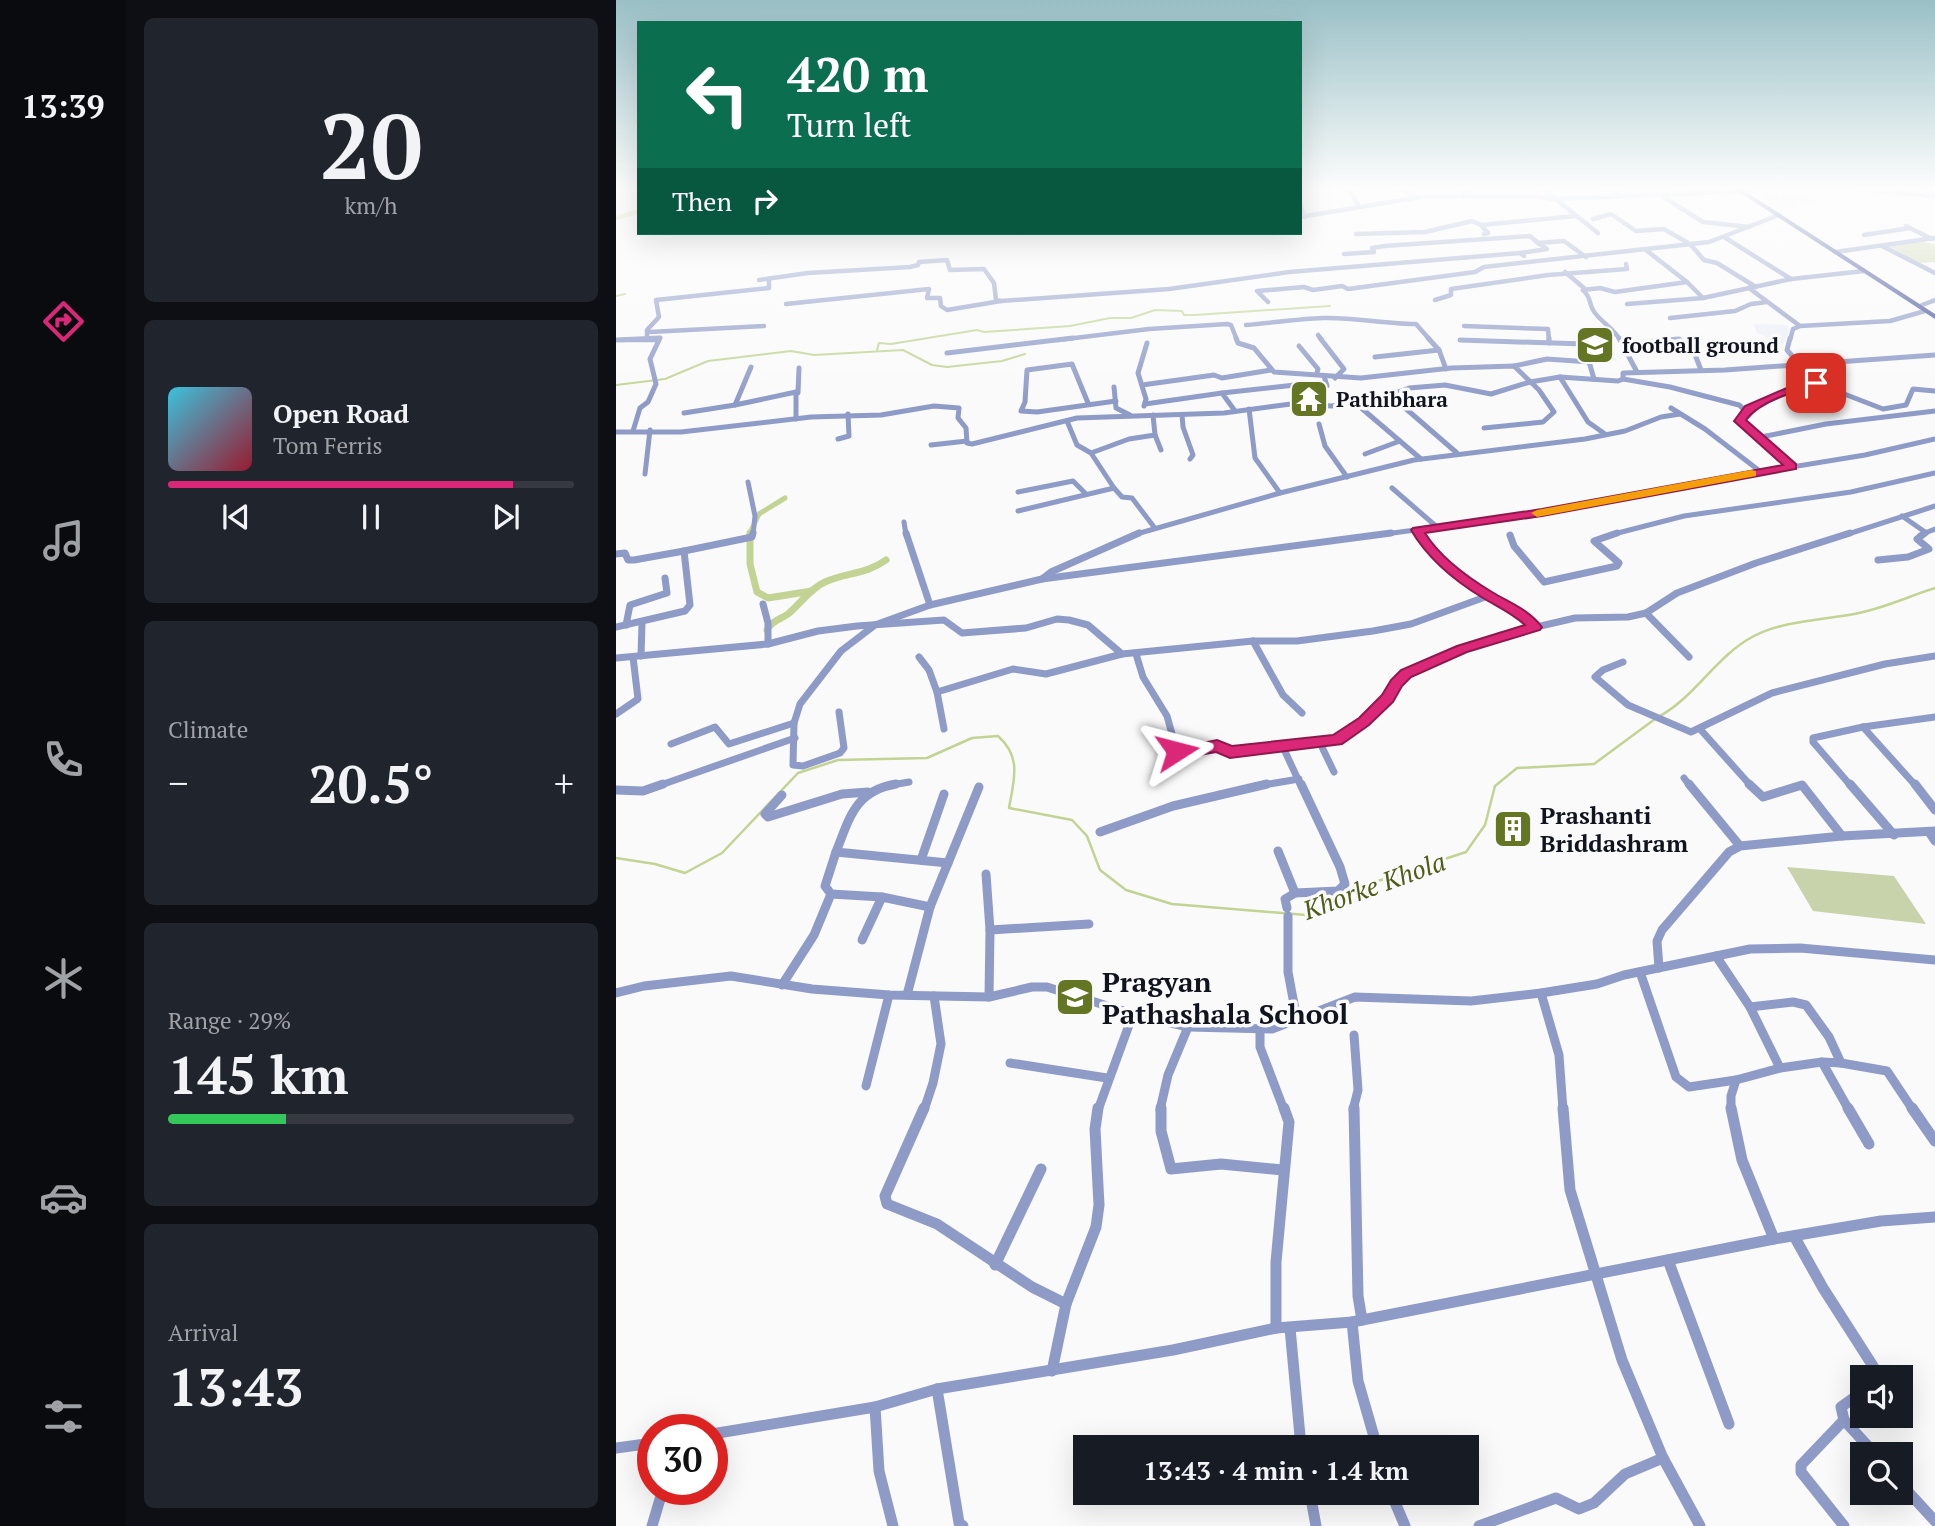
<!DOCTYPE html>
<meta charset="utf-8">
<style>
:root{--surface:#171b24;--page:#20242c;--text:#f1f3f6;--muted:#9ea1a6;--line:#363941;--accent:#db2777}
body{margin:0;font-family:"PT Serif",serif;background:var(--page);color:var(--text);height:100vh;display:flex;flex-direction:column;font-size:26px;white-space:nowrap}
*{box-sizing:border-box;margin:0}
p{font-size:23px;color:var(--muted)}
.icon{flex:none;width:38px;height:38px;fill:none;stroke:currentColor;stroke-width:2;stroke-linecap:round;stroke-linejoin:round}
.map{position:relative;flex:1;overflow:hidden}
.drawer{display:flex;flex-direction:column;gap:18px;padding:18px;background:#0d0f14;width:490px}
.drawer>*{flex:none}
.top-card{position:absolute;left:21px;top:21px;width:665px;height:214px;border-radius:0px;box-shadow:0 7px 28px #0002;background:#0b6e4f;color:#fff;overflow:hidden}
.buttons{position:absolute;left:1234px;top:1365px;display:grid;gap:14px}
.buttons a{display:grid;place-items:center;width:63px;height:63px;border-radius:0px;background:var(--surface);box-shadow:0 7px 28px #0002;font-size:35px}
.speed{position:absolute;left:21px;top:1414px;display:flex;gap:14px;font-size:35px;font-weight:700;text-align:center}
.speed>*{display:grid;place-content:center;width:91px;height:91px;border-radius:50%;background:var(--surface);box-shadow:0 7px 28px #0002;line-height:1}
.speed .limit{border:10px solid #d22;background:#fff;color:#111}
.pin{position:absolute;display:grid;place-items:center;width:60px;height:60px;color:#fff;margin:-30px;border-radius:14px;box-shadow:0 4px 10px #0006}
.me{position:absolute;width:77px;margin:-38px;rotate:81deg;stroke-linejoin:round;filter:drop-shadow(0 0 5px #0008)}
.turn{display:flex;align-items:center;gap:24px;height:147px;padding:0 35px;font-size:32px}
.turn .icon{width:91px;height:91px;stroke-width:2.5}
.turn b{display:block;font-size:49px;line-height:60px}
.then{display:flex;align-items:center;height:66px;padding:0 35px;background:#0003;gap:14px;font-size:26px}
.big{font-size:52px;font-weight:700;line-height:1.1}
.drawer .widget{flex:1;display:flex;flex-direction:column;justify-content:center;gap:10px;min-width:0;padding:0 24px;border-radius:10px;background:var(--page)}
.drawer .dial{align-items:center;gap:0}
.dial b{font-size:91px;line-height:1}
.song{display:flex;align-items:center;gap:21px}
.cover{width:84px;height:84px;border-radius:10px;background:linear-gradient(135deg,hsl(190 70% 55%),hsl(350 70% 35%))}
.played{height:7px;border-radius:4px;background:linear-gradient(90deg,var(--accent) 85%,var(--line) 85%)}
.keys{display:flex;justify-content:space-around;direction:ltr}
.heat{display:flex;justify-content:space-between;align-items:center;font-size:38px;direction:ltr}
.charge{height:10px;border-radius:5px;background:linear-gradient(90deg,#34c759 29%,var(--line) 0)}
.trip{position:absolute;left:457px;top:1435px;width:406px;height:70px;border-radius:0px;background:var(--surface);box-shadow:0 7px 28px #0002;font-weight:700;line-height:70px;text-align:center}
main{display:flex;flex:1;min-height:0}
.dock{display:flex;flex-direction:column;width:126px;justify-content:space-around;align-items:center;background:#090b0e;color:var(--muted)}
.dock .icon{width:49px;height:49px}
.dock .active{color:var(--accent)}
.dock b{font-size:32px;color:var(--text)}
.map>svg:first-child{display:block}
</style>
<main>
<nav class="dock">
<b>13:39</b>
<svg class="icon active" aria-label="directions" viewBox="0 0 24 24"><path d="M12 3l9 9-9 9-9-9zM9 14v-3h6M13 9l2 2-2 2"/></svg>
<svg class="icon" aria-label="music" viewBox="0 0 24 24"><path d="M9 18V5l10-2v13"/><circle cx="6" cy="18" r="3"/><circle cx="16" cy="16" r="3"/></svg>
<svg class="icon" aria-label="phone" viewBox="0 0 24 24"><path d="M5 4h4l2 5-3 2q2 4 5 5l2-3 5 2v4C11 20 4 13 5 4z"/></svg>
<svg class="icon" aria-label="climate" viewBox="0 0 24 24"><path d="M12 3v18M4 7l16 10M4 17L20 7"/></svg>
<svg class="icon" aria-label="car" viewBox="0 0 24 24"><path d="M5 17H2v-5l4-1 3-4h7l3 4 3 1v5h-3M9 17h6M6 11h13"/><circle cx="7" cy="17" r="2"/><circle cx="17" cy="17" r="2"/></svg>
<svg class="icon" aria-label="filters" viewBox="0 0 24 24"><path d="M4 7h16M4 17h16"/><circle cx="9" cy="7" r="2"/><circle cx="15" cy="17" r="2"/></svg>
</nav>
<section class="drawer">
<div class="widget dial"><b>20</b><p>km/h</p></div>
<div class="widget">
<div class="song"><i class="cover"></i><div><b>Open Road</b><p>Tom Ferris</p></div></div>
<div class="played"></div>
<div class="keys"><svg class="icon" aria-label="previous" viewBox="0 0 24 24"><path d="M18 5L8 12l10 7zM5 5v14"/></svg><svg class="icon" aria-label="pause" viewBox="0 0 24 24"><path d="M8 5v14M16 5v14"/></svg><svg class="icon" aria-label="next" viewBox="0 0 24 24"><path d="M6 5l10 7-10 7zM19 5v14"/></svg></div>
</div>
<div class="widget"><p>Climate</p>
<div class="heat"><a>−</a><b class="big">20.5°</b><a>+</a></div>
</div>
<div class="widget"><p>Range · 29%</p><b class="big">145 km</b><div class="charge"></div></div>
<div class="widget"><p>Arrival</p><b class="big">13:43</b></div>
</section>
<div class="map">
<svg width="1319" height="1526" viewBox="0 0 1319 1526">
<rect width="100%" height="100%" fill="#fafafa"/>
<g fill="#eceff7">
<path d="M1151,193H1171L1189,198L1201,205L1177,204L1180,207L1166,210L1142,195Z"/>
<path d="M1137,324L1172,325L1173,332L1167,345L1141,333Z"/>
<path d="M975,329L1001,361L978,359L961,330Z"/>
</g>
<g fill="#c8d3ac">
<path d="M1308,242L1319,244V262L1303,263L1272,246Z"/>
<path d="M1171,867L1278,876L1310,924L1197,911Z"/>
</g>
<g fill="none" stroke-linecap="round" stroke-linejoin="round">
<g stroke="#c2d393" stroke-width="2">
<path d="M0,296L9,294"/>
<path d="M261,350L263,343L275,344L361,330L368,332L454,326L494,318H515L539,310L566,311L568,315H579L714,306"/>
<path d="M0,385L49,379L92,361L175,351L198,355L287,350L316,365L331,367L386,361L409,354"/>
</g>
<g stroke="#c2d393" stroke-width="2.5">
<path d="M1044,716C1080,696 1101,655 1138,636C1169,620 1209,620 1243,613C1268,608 1294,596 1319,588"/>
<path d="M0,858L39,864L69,873L106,853L182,773L222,760L311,758L356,738L382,736C406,757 398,780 393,808L456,820L471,836L484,870L510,890L556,904L690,915L756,883L850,852L869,825L879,786L901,768L978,764L1039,719"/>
</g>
<path stroke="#c2d393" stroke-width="4.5" d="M0,218L23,211"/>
<path stroke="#c2d393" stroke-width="5" d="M133,535L143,514L169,498"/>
<g stroke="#c2d393" stroke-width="7">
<path d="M134,533V564L141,592L152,598L196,591"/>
<path d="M151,630C155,621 165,619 172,614C184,604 195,588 209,582C231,572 249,575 270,560"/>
</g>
<g stroke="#8e9bc7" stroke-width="4.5">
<path d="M733,188L743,207"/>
<path d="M784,188L801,197"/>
<path d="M926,188L982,233"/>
<path d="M989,188L1005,195"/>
<path d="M1235,188L1319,196"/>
<path d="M1046,196L1087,222L1133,227"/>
<path d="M847,197L850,188"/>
<path d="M684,202L688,217"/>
<path d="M684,217L810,196H918L938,199L1132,191"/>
<path d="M977,219L995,214L1020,231L1048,229L1074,244L1088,260L1101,263L1140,287"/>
<path d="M1290,226L1316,239"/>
<path d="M740,234L809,232L856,221L865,225"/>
<path d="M868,234L872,233L865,225L960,216"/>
<path d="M1248,235L1294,228"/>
<path d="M1108,237L1175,279"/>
<path d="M1266,246L1319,273"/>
<path d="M1030,250L1071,282"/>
<path d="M1219,252L1319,238"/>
<path d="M728,254L758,252L756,248L768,246L914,236L922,243"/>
<path d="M908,256L904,253L931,249L922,243L948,241L970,257"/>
<path d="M949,272L968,288L967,290"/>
<path d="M143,280L192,273L294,267L302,265L303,262L331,260L334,270L368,269L378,283L380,300L385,301"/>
<path d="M1133,288L1184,326L1177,329L1174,340"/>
<path d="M819,300L835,295V289L932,275L1011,269L1010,264"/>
<path d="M652,302L641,291L688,287L697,290L726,286L732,289L859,272L868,267L1093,242L1163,215"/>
<path d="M170,304L313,289L311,298H324L325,306L331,310L385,301L553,289L673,272L904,253"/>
<path d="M1011,304L1087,298"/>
<path d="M1306,305L1319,300"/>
<path d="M1054,318L1119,311L1135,304L1151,302"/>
<path d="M630,325C655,323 681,319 707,318C738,317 769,324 800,324L814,340"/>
<path d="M848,326L932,329L933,340"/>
<path d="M1184,326L1274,321L1309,311"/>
<path d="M34,332L148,326"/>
<path d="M702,335L706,340"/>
<path d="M31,337V330L43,317L40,300L153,288V279"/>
<path d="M5,340H43"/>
<path d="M442,340L533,329L611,324L615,325L621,340"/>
<path d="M1004,340C998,328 983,321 977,310C972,301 976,299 967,290L984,288L999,292L1071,282L1087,298L1175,279L1248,271"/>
<path d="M1054,340H1064"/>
</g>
<g stroke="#8e9bc7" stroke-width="5">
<path d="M620,338L622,343L638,348L658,372L745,378L835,368L898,366L923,390L938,412L927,422L868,428"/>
<path d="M704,338L728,369L719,378"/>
<path d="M812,338L823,350L830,369"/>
<path d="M933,338V343"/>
<path d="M1003,338L1021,372"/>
<path d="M0,340L43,338"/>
<path d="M844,340L968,344L978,379"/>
<path d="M1028,342L1063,339L1078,352L1085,370"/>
<path d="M683,346L702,369L701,373"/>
<path d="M331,353L457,338"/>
<path d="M759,357L823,350"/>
<path d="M898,366L931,359L974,362"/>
<path d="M135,367L119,405L180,392V419"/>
<path d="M944,377L972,422L989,434"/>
<path d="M1007,379L1054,387L1123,405L1130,411L1124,421L1176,466"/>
<path d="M1200,383L1267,409L1290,405L1297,389L1319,391"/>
<path d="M526,385L598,375L606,378L655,370"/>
<path d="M498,387L500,408L514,415"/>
<path d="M182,393L183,368"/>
<path d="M774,395L841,453"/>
<path d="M737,401L805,459"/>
<path d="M472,403L456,364L411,370L409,402L405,411L421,412L500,401"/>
<path d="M529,404L606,393"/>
<path d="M528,406L530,399L522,373L531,343"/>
<path d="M1055,408L1089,429L1145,472"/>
<path d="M633,409L639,458L664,493"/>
<path d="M619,411L606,393L679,385L705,388L711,386L708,376"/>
<path d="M1130,411L1184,386L1200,383L1171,350L1174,338"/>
<path d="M68,413L119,405"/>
<path d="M566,415L567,427L577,455L574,459"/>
<path d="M451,421L461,445L475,453"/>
<path d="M703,424L709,446L731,477"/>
<path d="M17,431L24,408L32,402L40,384L34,359L44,338"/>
<path d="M0,432H65L195,417L265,415L318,406L343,408L342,418L350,428L351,443L356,444L461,418L608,413L675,404L716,406L774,395L793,388L829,385L875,394L914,382L944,377L1002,381L1007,379V373L1109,370L1319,355"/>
<path d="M539,435L545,450"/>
<path d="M1145,437L1210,424L1319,411"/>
<path d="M222,439L233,436L232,414"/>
<path d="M315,445L351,441"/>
<path d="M749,454L784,441"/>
<path d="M29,474L34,430"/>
<path d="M132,482L139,516L137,535"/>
<path d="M498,488L506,497L516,498L538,527"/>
<path d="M776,488L821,527"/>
<path d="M402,492L457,481L470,494"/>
<path d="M402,511L498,488L475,453L513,439L539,435L537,415"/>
<path d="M1286,516L1309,532"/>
<path d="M288,522L290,535"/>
<path d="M801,530L804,535"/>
<path d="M517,535L664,493L798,460L969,439L1009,431L1045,417L1064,414"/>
<path d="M762,535L926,513L1102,479L1249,455L1319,439"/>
<path d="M994,535L1068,516L1235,492L1319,473"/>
<path d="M1229,535L1319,506"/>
<path d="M1304,535L1319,529"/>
</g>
<g stroke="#8e9bc7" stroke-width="7">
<path d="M290,533L314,605"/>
<path d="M803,533C833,575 880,595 919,627"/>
<path d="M894,535L898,546L928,582L1001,566L1003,563L978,541L1001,533"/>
<path d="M68,551L136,537L137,533"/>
<path d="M0,554L9,553L12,560H18L68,551L74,605L69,611L0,627"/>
<path d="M1262,560L1292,557L1313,549L1301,539L1309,533"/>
<path d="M426,579L435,572L523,533"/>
<path d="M147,604L152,623V644"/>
<path d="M1030,613L1073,657"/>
<path d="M10,625L14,605L51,593L49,578"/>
<path d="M637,641L667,695L686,713"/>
<path d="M520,654L527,677L551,716L561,752L597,746L614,752L666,745"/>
<path d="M25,656L26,623"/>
<path d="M303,657L313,670L321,692L397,669L430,674L506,654L637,641H681L757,631L795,624L872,596"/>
<path d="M0,658L152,644L202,631L241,626L328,620L346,633L410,628L441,619L453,620L472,625L506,654"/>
<path d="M1007,662L987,670L979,677L1012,705L1075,732L1156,693L1269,664L1319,656"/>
<path d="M321,692L328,729"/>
<path d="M223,712L228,748L224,753L187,766L177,765L178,723L184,704L225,651L259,625L314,605L426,579L775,533"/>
<path d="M0,714L22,699L17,657"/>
<path d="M1247,727L1300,786"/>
<path d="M1084,729L1135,786"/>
<path d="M704,743L718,772"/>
<path d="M55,744L99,727L113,744L178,723"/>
<path d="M1068,778L1074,786"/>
<path d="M42,786L179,738"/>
<path d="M270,786L293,782"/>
<path d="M641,786L683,779"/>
<path d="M685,786L666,745L721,740L748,721L790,674L846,649L882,636L959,618L1012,617L1030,613L1061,593L1140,563L1234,533"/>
<path d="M1183,786H1187"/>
<path d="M1235,786L1197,742V738L1247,727L1319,717"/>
</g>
<g stroke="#8e9bc7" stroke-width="9">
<path d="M280,784C239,791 234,817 220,852L332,863"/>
<path d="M1073,784L1124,846"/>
<path d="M1133,784L1147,797L1186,785L1226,836"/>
<path d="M1234,784L1278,835"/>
<path d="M1299,784L1319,810"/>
<path d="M0,790L27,791L47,784"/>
<path d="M166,795L149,814L152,817L226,794L252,792"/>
<path d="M484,832L557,806L651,784"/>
<path d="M1313,832L1319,841"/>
<path d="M662,851L679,893"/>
<path d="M305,860L328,794"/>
<path d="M370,874L374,930L373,997"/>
<path d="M215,894L209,886L220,852"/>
<path d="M671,908L669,899L679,893L722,891L729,884L724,867L685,784"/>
<path d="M672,916V972L681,1020"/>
<path d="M374,930L473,924"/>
<path d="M246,940L266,897"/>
<path d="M1100,956L1134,1007L1164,1068L1120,1080L1115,1096V1110"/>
<path d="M1043,968L1041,941L1046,930L1113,852L1124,846L1226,836L1319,831"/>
<path d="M1024,972L1060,1077L1073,1087L1120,1080"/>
<path d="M166,985L198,935L215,894L266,897L314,907"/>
<path d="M0,993L28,986L115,976L196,989L273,995L373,997L416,987H431L517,1014L572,1027L656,1029L739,997L855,1001L925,993L981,984L1008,975L1134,949L1184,948L1319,960"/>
<path d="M925,993L943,1055L947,1110"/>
<path d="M291,995L314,907L363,787"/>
<path d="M1134,1007L1177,1002L1190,1005L1213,1037L1225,1063L1271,1071L1297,1110"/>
<path d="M644,1028V1047L668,1110"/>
<path d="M1206,1062L1233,1110"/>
<path d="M394,1063L491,1078"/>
<path d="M1164,1068L1206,1062L1225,1063"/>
<path d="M250,1086L273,995"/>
<path d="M308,1110L317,1083L325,1044L318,996"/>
<path d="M482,1110L517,1014"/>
<path d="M544,1110L552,1075L572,1027"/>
<path d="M737,1110L742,1090L738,1035"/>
</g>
<g stroke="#8e9bc7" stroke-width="11">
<path d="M308,1108L269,1196L271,1204L321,1224L416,1287L450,1304"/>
<path d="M545,1108V1131L555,1169L605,1164L667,1170"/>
<path d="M738,1108L742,1296L746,1320"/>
<path d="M947,1108L954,1190L1006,1360L1047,1458L1084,1526"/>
<path d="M1115,1108L1126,1160L1158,1239"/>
<path d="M1232,1108L1253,1144"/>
<path d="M1296,1108L1319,1141"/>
<path d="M1178,1236L1207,1288L1264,1377"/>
<path d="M1052,1260L1113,1424"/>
<path d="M379,1265L425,1169"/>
<path d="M736,1322L742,1381L761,1447"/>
<path d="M660,1328V1262L673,1122L668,1108"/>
<path d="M674,1328L685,1447"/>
<path d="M436,1371L450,1304L480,1227L483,1205L479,1129L482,1108"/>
<path d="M321,1389L343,1523L347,1526"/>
<path d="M1246,1392L1225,1407L1228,1420L1259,1454"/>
<path d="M259,1407L263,1471L277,1526"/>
<path d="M1228,1420L1185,1465V1472L1228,1526"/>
<path d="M96,1434L259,1407L321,1389L557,1350L660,1328L736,1322L1158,1239L1265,1221L1319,1217"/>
<path d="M0,1448L37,1443"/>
<path d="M1284,1483L1319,1521"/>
<path d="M694,1493L700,1526"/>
<path d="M775,1493L789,1526"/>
<path d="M36,1526L47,1489"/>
<path d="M863,1526L940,1498L963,1509L978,1503L1009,1474L1047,1458"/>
</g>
<path fill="#3a4a95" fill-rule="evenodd" d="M1117,188H1124L1319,314V319Z"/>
</g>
<linearGradient id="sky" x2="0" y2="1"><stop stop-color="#99c0c6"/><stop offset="0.47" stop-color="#fdfdfd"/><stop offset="1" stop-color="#fdfdfd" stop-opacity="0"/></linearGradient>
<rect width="1319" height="401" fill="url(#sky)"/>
<path fill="#db2777" stroke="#8e194d" stroke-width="2" d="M1200,380L1206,383L1204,385C1180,391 1145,400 1130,420L1180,464V469L926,516L809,533C824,557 851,577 876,592C894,603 912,609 926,627L924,630L851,652L795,677L786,686L777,702L753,725L726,744L614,758L600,752L567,758L556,755L554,751L561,746L567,747L601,740L616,746L717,735L743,718L766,695L775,680L785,670L841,646L909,625C896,613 882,607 867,598C839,581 812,559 795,530L797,528L926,509L1167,465L1118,421L1129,406L1180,384Z"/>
<path fill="#f59e0b" d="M1135,470L1140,471V476L921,517L915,513L921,510Z"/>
<defs>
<g id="school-square" transform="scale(2.0125)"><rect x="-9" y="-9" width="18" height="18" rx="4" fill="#647524" stroke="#fafafa"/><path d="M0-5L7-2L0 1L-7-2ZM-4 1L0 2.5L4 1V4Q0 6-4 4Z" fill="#fff"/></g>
<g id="temple-square" transform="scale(2.0125)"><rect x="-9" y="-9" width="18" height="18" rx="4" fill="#647524" stroke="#fafafa"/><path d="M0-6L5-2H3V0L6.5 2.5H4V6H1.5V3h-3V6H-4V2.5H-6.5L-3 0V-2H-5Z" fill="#fff"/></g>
<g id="building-square" transform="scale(2.0125)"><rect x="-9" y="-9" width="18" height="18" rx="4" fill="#647524" stroke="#fafafa"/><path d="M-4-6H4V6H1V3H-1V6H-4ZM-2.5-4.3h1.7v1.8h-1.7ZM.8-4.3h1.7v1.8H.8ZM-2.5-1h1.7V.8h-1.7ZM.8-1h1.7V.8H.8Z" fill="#fff"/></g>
</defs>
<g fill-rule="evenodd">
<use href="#school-square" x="979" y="345"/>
<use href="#temple-square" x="693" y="399"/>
<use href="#building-square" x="897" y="829"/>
<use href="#school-square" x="459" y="997"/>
</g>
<g text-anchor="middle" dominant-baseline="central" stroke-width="7" stroke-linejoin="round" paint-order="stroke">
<g font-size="21" font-weight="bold" fill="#10141f" stroke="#fafafa" text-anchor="start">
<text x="1006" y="345">football ground</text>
<text x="720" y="399">Pathibhara</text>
</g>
<g font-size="24" font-weight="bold" fill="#10141f" stroke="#fafafa" text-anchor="start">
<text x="924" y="815">Prashanti<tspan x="924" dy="28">Briddashram</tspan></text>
</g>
<g font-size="26" font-style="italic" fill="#4f5d19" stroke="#fafafa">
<text transform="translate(758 885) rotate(-20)">Khorke Khola</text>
</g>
<g font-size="28" font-weight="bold" fill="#10141f" stroke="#fafafa" text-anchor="start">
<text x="486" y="981">Pragyan<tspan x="486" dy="32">Pathashala School</tspan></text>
</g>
</g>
</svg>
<div class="buttons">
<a><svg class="icon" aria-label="sound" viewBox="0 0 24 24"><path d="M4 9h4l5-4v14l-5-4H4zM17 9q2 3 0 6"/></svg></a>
<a><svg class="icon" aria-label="search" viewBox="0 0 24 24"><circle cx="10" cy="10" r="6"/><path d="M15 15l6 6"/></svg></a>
</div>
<div class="speed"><div class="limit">30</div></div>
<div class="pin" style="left:1200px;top:383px;background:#d93025"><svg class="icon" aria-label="arrive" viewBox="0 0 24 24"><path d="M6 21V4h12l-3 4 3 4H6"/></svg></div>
<svg class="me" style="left:561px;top:751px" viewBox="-20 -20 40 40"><path d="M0-17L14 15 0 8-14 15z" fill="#db2777" stroke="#fff" stroke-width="4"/></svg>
<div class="trip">13:43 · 4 min · 1.4 km</div>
<div class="top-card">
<div class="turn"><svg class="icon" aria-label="left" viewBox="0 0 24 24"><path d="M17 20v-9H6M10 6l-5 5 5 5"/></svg><div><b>420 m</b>Turn left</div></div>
<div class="then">Then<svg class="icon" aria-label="right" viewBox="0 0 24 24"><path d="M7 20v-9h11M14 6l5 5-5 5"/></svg></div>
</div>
</div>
</main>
